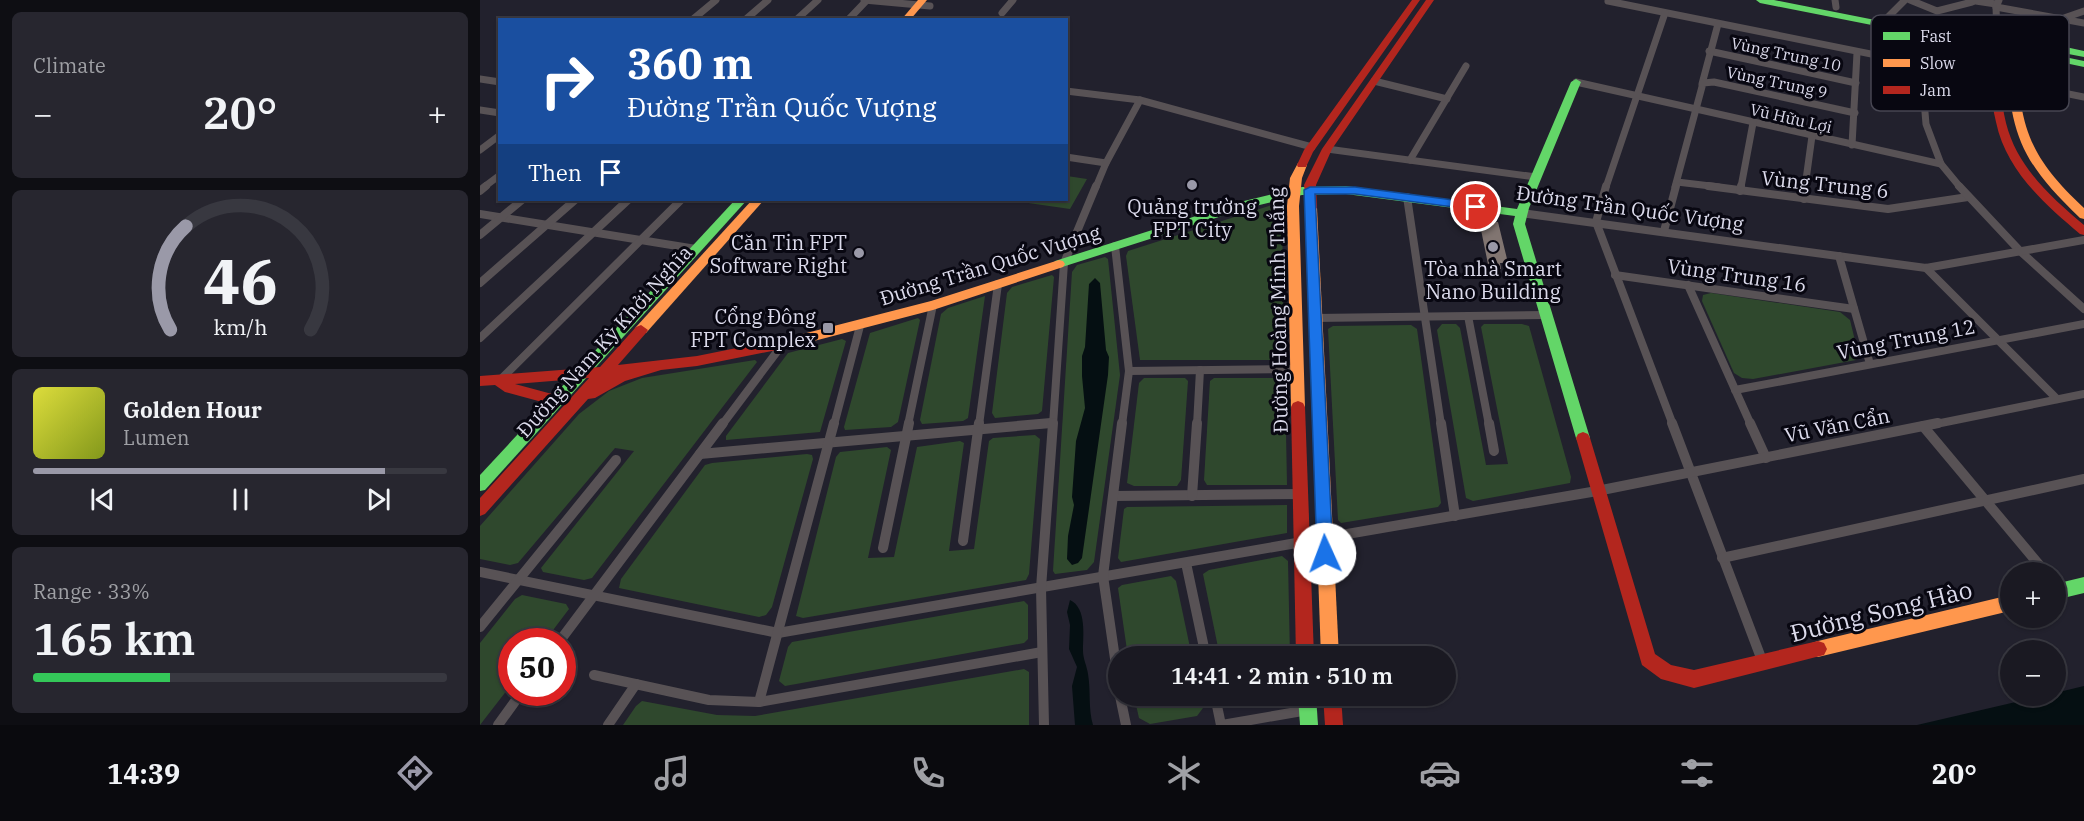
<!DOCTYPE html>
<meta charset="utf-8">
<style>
:root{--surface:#1a1922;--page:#27262f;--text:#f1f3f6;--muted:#9fa0a5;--line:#383840;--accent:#9a99a8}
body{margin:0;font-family:"IBM Plex Serif",serif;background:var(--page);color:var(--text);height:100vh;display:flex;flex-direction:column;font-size:22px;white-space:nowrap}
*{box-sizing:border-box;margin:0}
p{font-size:20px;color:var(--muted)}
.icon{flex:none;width:33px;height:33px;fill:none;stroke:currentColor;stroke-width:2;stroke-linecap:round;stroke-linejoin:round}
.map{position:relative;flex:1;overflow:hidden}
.details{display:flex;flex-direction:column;gap:12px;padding:12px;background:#0e0e13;width:480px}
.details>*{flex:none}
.top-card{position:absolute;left:18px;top:18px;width:570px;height:183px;border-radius:0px;box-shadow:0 2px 4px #0004,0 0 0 2px var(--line);background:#1a4fa0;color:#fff;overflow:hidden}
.tools{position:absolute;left:1520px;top:562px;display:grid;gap:12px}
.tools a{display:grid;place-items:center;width:66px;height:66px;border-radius:50%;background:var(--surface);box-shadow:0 2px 4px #0004,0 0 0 2px var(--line);font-size:30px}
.speed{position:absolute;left:18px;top:628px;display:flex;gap:12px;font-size:30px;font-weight:700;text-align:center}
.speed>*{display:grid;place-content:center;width:78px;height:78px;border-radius:50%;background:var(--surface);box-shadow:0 2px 4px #0004,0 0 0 2px var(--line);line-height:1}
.speed .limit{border:9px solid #d22;background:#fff;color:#111}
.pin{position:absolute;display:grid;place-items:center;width:51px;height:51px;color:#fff;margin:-26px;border:3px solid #fff;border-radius:50%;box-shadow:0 2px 6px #0007}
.me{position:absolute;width:66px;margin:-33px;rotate:358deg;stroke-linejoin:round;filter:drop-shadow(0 0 4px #0008)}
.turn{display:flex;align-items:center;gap:21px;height:126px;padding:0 30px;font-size:27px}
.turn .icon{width:78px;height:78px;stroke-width:2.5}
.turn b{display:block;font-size:42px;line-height:51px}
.then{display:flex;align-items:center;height:57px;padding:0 30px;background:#0003;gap:12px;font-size:22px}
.big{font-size:45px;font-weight:600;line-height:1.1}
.details .tile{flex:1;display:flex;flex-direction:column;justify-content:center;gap:9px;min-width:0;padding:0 21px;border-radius:9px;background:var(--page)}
.details .dial{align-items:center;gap:0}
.dial svg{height:156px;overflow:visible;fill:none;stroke:var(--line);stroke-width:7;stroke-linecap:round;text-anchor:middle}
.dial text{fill:var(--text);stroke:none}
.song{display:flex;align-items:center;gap:18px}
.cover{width:72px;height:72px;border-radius:9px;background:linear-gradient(135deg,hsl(60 70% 55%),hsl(70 70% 35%))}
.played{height:6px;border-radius:3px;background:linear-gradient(90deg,var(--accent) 85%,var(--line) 85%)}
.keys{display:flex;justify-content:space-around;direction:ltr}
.heat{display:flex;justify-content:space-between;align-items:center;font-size:33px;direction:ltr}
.charge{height:9px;border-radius:4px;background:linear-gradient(90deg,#34c759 33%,var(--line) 0)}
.trip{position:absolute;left:628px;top:646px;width:348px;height:60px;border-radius:30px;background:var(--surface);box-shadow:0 2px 4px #0004,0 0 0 2px var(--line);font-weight:600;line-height:60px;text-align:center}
.tab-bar{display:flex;height:96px;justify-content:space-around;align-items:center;background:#0a0a0e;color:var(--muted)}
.tab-bar .icon{width:42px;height:42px}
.tab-bar .current{color:var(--accent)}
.tab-bar b{font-size:27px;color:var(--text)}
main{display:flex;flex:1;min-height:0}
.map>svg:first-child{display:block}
</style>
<main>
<section class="details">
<div class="tile"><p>Climate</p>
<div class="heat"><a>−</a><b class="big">20°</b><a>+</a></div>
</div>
<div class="tile dial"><svg viewBox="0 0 100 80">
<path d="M14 69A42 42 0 1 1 86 69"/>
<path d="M14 69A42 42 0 0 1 22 16" stroke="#9a99a8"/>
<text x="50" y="56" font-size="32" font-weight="700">46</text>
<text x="50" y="72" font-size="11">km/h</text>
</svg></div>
<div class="tile">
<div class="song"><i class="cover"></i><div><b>Golden Hour</b><p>Lumen</p></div></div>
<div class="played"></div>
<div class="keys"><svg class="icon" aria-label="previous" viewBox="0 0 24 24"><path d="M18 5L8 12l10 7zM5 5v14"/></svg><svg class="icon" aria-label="pause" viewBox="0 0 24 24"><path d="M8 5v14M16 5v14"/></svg><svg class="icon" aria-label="next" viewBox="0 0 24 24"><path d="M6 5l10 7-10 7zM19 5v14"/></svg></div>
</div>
<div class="tile"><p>Range · 33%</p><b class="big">165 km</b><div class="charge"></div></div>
</section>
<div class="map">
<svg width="1604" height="725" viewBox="0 0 1604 725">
<rect width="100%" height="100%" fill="#22212d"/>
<g fill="#2f482d">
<path d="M587,176L607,179L590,209L527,200H586Z"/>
<path d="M795,204L802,207L804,360H660L646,256L648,251Z"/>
<path d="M625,257L628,259L640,375L614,562L607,570L575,574L573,571L592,272L597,265Z"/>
<path d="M572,275L574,277L562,411L558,414L515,418L512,413L527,293L532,287Z"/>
<path d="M1231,293L1360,312L1370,320L1379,357L1376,360L1273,379L1262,378L1254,373L1222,301L1223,295Z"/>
<path d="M505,296L488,418L483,421L442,424L440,420L461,314L468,308Z"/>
<path d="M438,318L440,320L418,422L411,427L365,430L364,427L390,333Z"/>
<path d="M962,324H976L980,328L1006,465L1028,464L1001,327L1004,324H1042L1049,326L1091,477L1090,483L993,501L986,498L957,330Z"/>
<path d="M931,325L937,329L961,503L958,507L861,523L858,520L848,329L853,326Z"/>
<path d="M362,339L366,341L340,432L246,440V436L308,353Z"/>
<path d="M275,360L277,362L112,578L104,580L63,572L61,568L154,451L135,448L38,563L30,565L0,559V526L99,414L129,391L162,378Z"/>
<path d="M664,378H705L708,381L701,480L697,486H654L647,483L659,383Z"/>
<path d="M802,378L805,380L807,485H727L724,480L730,381L734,378Z"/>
<path d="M555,435L560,439L549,574L546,580L323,618L316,616L356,457L360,452L407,447L411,450L388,558L414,557L437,447L480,441L484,443L469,551L494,549L509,441L513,438Z"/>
<path d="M327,454L332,455L333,459L292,607L286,615L279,617L139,588L141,579L225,465L232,463Z"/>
<path d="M807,505V533L641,562L638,558L644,509L647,507Z"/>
<path d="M802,556L808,561L810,657H740L723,574L729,570Z"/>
<path d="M691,576L696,581L712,657H648L638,588L642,585Z"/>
<path d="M42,595L86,604L89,609L64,642H32L31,685L0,725V643L35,599Z"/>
<path d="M544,601L548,605V639L544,643L305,686L299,681L308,647L312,642Z"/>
<path d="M544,669L549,672V725H143L156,706L162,701L237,715L275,716Z"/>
<path d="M654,696H720L723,708L717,716L670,724L659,718Z"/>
<path d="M749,696H810V698L757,708L750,703Z"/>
</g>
<g fill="#050f12">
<path d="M615,278L620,283L626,350L629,357L628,375L602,558L598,563L592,565L587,559L588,536L594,505L592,497L596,441L605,408L602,376V356L605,347L609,284Z"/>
<path d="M590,600C607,608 603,636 603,651C603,659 607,666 608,674C611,691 608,708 613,725H595L592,686L597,667L589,649L590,625L587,612Z"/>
<path d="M1604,686V725H1437L1562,696H1575V693Z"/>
</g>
<path fill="#817571" d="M999,220L1018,222L1028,263H1020L1021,269H1009Z"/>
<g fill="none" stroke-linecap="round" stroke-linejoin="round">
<g stroke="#585255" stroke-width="7">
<path d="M384,0L450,6"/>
<path d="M1355,0L1356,7"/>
<path d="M1430,0L1457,11L1492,2"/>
<path d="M1489,0L1516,4"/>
<path d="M1128,1L1604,97"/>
<path d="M1516,7L1604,23"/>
<path d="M522,13L533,0"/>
<path d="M1408,17L1425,0"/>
<path d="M1584,18L1604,11"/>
<path d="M212,20L236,0"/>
<path d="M265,20L288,0"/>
<path d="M316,20L338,0"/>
<path d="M368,20L387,0"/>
<path d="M1517,34L1516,7L1519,0"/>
<path d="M1229,51L1376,83"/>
<path d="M1441,65L1446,124L1461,164L1480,187"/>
<path d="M0,79L20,82"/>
<path d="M894,81L967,99"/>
<path d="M1096,82L1461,164"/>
<path d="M1222,84L1238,24"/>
<path d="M586,91L660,100L832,147"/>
<path d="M0,110L20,113"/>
<path d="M1372,145L1377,53"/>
<path d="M847,149L1056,177"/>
<path d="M0,150L20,135"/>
<path d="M586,157L626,163"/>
<path d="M930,160L986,66"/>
<path d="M1197,182L1239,187"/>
<path d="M4,187L20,175"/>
<path d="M616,187L626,163L660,100"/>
<path d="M1126,187L1185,13"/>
<path d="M1195,187L1223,83L1234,82L1375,113"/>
<path d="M1261,187L1273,123"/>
<path d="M1325,187L1332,136"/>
</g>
<g stroke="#585255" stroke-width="8">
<path d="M1126,186L1116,222L1193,425"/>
<path d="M1228,186L1408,209L1488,197"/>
<path d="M1479,186L1540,251L1604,309"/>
<path d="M0,191L6,186"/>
<path d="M1260,191L1261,186"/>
<path d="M927,197L961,425"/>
<path d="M1324,199L1326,186"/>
<path d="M1041,213L1446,268L1604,240"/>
<path d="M0,214L216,249"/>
<path d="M1184,231L1196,186"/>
<path d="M0,235L42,200"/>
<path d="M635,246L649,371L642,425"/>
<path d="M1359,256L1390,364"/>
<path d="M1446,268L1577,399"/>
<path d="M1135,275L1374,309"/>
<path d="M0,283L95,200"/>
<path d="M1208,285L1271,425"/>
<path d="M988,316L1009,425"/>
<path d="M835,318L1065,315"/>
<path d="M0,338L148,200"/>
<path d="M649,371L817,369"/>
<path d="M19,381L201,200"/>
<path d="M1255,390L1604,324"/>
<path d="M242,425L302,345"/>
<path d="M354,425L380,326"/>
<path d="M428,425L453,305"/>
<path d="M499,425L518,284"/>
<path d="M554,425L572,423"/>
<path d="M573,425L584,263L616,186"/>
<path d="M717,425L720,370"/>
<path d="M1451,425L1604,394"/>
</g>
<g stroke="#585255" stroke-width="10">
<path d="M961,423L975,516"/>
<path d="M1009,423L1014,451"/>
<path d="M1192,423L1283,663"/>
<path d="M1270,423L1286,458"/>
<path d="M1443,426L1566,573"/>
<path d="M220,454L571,423"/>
<path d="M634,496L821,494"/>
<path d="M712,496L717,423"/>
<path d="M844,538L1117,491L1458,423"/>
<path d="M483,541L499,423"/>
<path d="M403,548L429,423"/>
<path d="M1242,558L1604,479"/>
<path d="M706,563L726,657"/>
<path d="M0,572L298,633L822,542"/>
<path d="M0,627L136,460"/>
<path d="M79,642L243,423"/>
<path d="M114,675L229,700L279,702L562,652"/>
<path d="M639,686L623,576L642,423"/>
<path d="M640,696L646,725"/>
<path d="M735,696L741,725"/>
<path d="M279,702L354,423"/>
<path d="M18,725L41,693"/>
<path d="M128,725L156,684"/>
<path d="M564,725L561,588L573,423"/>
<path d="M742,725L828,710"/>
</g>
<g fill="#63d668" fill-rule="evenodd">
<path d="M1276,0H1294L1496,40V36L1506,30L1604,51V57L1541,45V48L1604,61V67L1533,52L1517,53L1503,47L1280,3ZM1508,36L1526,40L1531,45C1521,50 1512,46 1505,38Z"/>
<path d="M1096,79L1101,82L1049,208L1045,224L1110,438L1108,442L1103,444L1098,442L1096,438L1033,224L1035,216L866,194L822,195L767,208L579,268L573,264L575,261L760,202L822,187L866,186L1037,209L1091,82Z"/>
<path d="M255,200H267L5,490L0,491V475Z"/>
<path d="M1604,577V593L1575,600V584Z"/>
<path d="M818,696H836L838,725H820Z"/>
</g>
<g fill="#ff974d" fill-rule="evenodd">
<path d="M438,0H447L430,20H421Z"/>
<path d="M1531,47L1536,50C1540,126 1547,155 1604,208V219L1600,218C1539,160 1530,133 1526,50Z"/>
<path d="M822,162L827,165L822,178L819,206L825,407L823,411H813L811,407L807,206L810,178L818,163Z"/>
<path d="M272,200H284L166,333H156L154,330L156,327Z"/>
<path d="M831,204L837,208L859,657H841L825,208Z"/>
<path d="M579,260L583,261L585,264L583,267L453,310L307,348L300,343L307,338L451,301Z"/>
<path d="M1530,595V611L1338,657L1332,655L1329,649L1332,643L1338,641Z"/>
</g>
<g fill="#b3261e" fill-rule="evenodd">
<path d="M932,0H940L833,152L826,167H818L817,165L824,150Z"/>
<path d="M946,0H954L852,149L836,185L837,208L831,212L827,211L824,185L842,149Z"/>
<path d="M1513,46L1518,49C1521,73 1520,99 1526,123C1537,167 1571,197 1604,225V235L1600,234C1564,204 1526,170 1516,122C1510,98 1511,73 1508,49Z"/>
<path d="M161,325L168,330L166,333L138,365L217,356L307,338L314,343L307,348L217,366L181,370L145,381L115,398L108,399L5,514L0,516V498L109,378L35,384L72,394L76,402L71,416H61L59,412L62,402L25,392L15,385L0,386V376L120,367L156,327Z"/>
<path d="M818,401L823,403L825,407L834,657H816L811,407L813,403Z"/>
<path d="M1103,432L1108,434L1110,438L1175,654L1191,665L1214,670L1338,641L1344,643L1347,649L1344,655L1214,688L1181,679L1162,665L1096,438L1098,434Z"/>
<path d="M843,696H861L863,725H845Z"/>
</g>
</g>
<path fill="#1a73e8" stroke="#114b97" stroke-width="1.5" d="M830,187H875L996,203L1002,207L996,210L875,194H835L853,554L851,559L845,561L839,559L837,554L824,190Z"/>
<g fill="#9a99a8" stroke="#080711" stroke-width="2">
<circle cx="712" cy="185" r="6"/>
<circle cx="1013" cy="247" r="6"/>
<circle cx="379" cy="253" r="6"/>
<rect x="342" y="322" width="12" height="12" rx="3"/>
</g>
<g text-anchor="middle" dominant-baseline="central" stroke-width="6" stroke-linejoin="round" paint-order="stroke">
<g font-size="16" fill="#dbdaeb" stroke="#080711">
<text transform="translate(1306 54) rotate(12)">Vùng Trung 10</text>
<text transform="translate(1297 82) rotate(12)">Vùng Trung 9</text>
<text transform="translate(1311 118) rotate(13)">Vũ Hữu Lợi</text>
</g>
<g font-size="20" fill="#dbdaeb" stroke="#080711">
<text transform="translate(1345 184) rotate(6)">Vùng Trung 6</text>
<text transform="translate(1150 208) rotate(8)">Đường Trần Quốc Vượng</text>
<text transform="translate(510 265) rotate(-17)">Đường Trần Quốc Vượng</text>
<text transform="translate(1257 275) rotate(8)">Vùng Trung 16</text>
<text transform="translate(798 310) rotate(-91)">Đường Hoàng Minh Thắng</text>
<text transform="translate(1426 339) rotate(-11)">Vùng Trung 12</text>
<text transform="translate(124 341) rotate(-48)">Đường Nam Kỳ Khởi Nghĩa</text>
<text transform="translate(1357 425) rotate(-11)">Vũ Văn Cẩn</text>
</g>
<g font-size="20" fill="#dbdaeb" stroke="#080711">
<text x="712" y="206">Quảng trường<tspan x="712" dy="23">FPT City</tspan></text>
<text x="367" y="242" text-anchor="end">Căn Tin FPT<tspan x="367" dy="23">Software Right</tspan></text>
<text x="1013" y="268">Tòa nhà Smart<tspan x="1013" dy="23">Nano Building</tspan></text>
<text x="336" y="316" text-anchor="end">Cổng Đông<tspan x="336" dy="23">FPT Complex</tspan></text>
</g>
<g font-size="24" fill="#dbdaeb" stroke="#080711">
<text transform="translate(1401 611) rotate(-14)">Đường Song Hào</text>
</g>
</g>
<rect x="1391" y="15" width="198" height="96" rx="9" fill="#080711" stroke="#474652" stroke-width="1.5"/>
<rect x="1403" y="32" width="27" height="8" fill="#63d668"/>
<rect x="1403" y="59" width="27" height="8" fill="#ff974d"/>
<rect x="1403" y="86" width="27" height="8" fill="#b3261e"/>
<g font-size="16" fill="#dbdaeb">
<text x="1440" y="42">Fast</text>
<text x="1440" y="69">Slow</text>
<text x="1440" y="96">Jam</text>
</g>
</svg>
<div class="tools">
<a>+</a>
<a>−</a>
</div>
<div class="speed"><div class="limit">50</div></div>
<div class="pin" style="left:996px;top:207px;background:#d93025"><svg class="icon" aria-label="arrive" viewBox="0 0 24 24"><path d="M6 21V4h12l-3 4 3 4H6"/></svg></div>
<svg class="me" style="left:845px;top:554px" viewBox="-20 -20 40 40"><circle r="19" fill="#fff"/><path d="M0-13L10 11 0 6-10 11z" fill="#1a73e8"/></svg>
<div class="trip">14:41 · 2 min · 510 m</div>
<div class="top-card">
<div class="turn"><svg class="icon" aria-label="right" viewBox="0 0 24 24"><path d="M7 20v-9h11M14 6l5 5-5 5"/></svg><div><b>360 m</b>Đường Trần Quốc Vượng</div></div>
<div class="then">Then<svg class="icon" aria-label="arrive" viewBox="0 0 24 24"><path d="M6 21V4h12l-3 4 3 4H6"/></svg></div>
</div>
</div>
</main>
<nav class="tab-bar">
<b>14:39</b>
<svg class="icon current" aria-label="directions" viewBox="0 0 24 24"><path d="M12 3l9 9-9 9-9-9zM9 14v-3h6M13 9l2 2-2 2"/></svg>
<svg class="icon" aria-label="music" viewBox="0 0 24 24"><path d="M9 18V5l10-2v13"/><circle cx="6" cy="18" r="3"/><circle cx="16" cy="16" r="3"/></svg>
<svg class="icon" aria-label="phone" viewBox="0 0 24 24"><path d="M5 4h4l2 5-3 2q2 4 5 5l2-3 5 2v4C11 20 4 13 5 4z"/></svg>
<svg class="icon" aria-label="climate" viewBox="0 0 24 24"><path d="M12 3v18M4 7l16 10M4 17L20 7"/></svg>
<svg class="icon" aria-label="car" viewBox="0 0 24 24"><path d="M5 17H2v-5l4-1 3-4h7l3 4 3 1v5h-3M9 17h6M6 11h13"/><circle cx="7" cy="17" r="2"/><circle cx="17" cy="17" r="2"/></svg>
<svg class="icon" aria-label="filters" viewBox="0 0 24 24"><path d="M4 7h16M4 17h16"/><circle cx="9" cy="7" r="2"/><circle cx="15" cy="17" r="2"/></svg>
<b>20°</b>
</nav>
